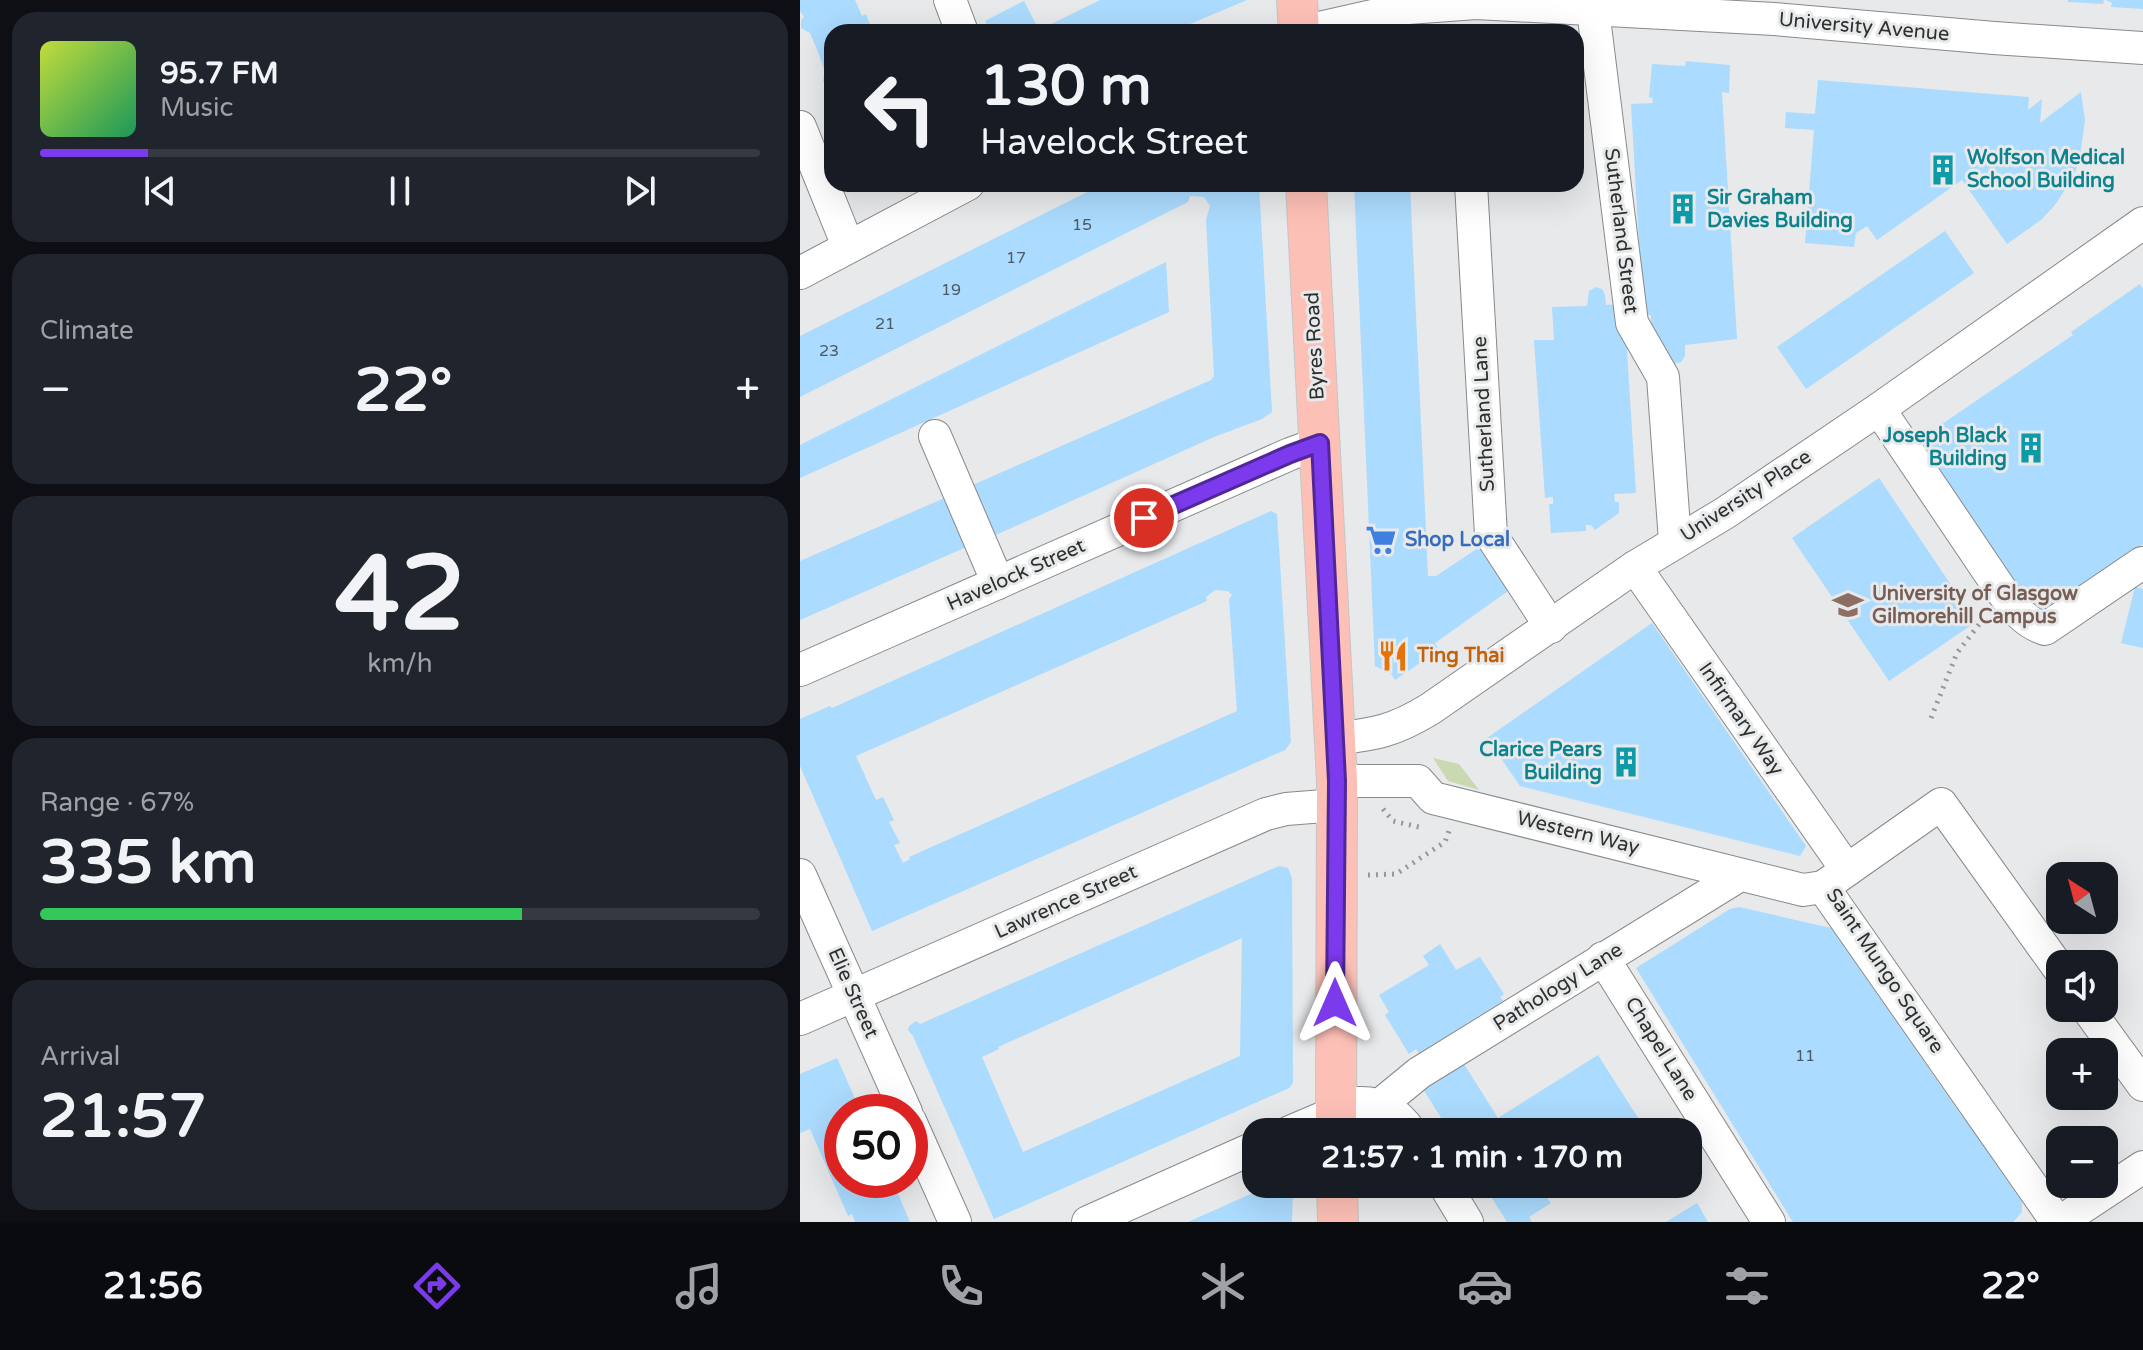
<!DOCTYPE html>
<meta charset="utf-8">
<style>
:root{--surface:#171b24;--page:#20242c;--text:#f1f3f6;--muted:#9ea1a6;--line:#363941;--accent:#7c3aed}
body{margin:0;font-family:"Varela Round",sans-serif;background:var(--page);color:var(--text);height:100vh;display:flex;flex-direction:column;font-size:30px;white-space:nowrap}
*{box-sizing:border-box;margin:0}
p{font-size:26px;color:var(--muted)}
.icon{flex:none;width:44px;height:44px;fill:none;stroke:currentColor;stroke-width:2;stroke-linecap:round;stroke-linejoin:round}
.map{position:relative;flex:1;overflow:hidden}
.side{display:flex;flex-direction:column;gap:12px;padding:12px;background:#0d0f14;width:800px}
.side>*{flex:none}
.top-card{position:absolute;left:24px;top:24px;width:760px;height:168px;border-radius:24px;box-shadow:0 8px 32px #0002;background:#171b24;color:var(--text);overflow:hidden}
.needle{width:52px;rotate:324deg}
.tools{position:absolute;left:1246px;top:862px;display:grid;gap:16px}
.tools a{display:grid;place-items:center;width:72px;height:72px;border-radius:16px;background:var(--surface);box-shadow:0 8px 32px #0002;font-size:40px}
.speed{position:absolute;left:24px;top:1094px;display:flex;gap:16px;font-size:40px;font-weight:700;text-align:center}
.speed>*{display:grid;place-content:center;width:104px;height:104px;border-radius:50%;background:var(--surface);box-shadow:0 8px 32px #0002;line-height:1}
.speed .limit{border:12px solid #d22;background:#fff;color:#111}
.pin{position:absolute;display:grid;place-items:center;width:68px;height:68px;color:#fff;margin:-34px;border:4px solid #fff;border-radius:50%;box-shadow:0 2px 8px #0007}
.me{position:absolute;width:88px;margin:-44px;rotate:0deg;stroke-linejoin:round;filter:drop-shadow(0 0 6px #0008)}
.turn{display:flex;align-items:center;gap:28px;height:168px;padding:0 24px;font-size:36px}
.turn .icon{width:104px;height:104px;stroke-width:2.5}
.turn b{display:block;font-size:56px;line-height:68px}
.big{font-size:60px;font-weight:700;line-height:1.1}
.side .tile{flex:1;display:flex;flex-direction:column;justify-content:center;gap:12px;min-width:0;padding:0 28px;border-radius:24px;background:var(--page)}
.side .dial{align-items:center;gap:0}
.dial b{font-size:104px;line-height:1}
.song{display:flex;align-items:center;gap:24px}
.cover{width:96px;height:96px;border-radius:12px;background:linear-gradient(135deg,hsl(70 70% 55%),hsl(150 70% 35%))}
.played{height:8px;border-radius:4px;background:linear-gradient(90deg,var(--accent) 15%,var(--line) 15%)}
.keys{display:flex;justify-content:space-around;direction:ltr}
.heat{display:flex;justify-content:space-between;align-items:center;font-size:44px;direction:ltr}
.charge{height:12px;border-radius:6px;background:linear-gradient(90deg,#34c759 67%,var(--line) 0)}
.trip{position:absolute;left:442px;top:1118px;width:460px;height:80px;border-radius:24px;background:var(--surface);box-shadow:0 8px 32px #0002;font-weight:700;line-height:80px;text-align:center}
.dock{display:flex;height:128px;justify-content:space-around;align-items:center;background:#090b0e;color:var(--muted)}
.dock .icon{width:56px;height:56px}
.dock .active{color:var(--accent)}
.dock b{font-size:36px;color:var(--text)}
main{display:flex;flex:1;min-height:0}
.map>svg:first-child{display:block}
</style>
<main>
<section class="side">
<div class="tile">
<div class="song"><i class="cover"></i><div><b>95.7 FM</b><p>Music</p></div></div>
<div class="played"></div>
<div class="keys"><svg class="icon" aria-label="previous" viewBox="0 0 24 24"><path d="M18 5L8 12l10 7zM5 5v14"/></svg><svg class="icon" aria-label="pause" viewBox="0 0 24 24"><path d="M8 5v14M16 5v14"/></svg><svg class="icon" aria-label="next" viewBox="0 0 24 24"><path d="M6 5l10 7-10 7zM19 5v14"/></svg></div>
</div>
<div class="tile"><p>Climate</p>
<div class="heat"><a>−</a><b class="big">22°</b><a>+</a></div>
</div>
<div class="tile dial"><b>42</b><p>km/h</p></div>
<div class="tile"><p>Range · 67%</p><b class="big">335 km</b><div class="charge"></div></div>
<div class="tile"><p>Arrival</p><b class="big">21:57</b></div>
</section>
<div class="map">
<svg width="1343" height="1222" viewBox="0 0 1343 1222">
<rect width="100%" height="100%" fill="#e7e9ea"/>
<path fill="#cbd9b3" d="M633,758L659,764L679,790L648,781Z"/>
<g fill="#abdbfe" fill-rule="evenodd">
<path d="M0,0H55L62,16L66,14L73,32H32V86L23,81L25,71L16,47L10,33L1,28V20L4,17L0,11Z"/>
<path d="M300,0H447L371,32H191L185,21L224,1L239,30Z"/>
<path d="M1268,0H1304L1303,4L1268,2Z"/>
<path d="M1306,0H1343V9L1311,7L1312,3Z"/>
<path d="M886,61L930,65L929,93L922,92L937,339L885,345V356L881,362L874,364L865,357V346H852L851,315H843L831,104L853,103L852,97L849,98L852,64L885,66Z"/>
<path d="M1018,80L1229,97L1228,110L1242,99L1240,123L1281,92L1285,120L1279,163L1273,177L1255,205L1241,220L1207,244L1162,180L1077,240L1067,226L1056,233L1054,247L1005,243L1014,130L985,128L986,112L1015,114Z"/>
<path d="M303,184H459L472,412L462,419L414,437L189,538L166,488L411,380L414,376L406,220L410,206L404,197L390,196L388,202L0,397V336Z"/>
<path d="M554,184H610L628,576H636L684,544L715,586L635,643L639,650L595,680L591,674L575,666Z"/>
<path d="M1145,231L1174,273L1006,389L977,347Z"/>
<path d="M366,262L369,312L0,478V445Z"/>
<path d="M1340,284L1343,289V544L1240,615L1230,613L1118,446L1120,439L1273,335L1271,332Z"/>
<path d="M796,287L802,289L805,295L806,305L818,304L821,337L826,336L836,493L814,494L815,502H819V513L795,530L791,525H786V531L751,533L749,504H753V497L745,498L734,340H754L752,307L787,306L789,291Z"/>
<path d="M1079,478L1176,622L1089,681L992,538Z"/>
<path d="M149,496L171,545L0,620V561Z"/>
<path d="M471,511L477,514L491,742L485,750L72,931L0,766V719L30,706L32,708ZM415,590L428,591L432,595L429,599L437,711L109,857L110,859L103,863L94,845L100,843L89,822L94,820L83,797L76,800L56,756L407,601L406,597Z"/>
<path d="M1335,587L1343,589V648L1321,643Z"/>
<path d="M852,623L1006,846L1000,856L720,786L687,738Z"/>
<path d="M479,866L488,868L492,878L493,1083L489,1088L194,1219L113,1036L108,1030L109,1026L116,1021L120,1024ZM442,938L440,1056L223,1152L182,1057L199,1049L198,1047Z"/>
<path d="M939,907L1031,928L1161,1115L1164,1109L1199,1158L1192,1159L1222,1202V1212L1213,1222H993L836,968L930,909Z"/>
<path d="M640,944L656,970L680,957L704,994L700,997L703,1001L619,1053L616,1049L609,1054L585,1015L589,1012L579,995L629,965L623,956Z"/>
<path d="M798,1055L840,1121L823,1132H650L623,1089L664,1064L698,1118Z"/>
<path d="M37,1058L61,1112H42V1180H92L110,1222H55L52,1214L48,1216L10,1129L0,1133V1074Z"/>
<path d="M473,1184H489L493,1188L492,1222H388Z"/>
<path d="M683,1184H738L751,1203L729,1217L732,1222H707Z"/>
<path d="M897,1203L908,1222H866Z"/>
</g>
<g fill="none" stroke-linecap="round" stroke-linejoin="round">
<g stroke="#88898b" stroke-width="34">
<g id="minor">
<path d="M150,0L162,32"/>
<path d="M793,10L832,323L863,377L875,541"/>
<path d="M501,32L608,8L676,3L974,19L1194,38L1343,48"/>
<path d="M0,127L48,246"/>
<path d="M671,184L691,535L751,627"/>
<path d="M0,273L168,184"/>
<path d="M1079,409L1203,593C1215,609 1226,623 1245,629L1342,563"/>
<path d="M135,436L198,583"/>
<path d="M835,567L1047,870"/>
<path d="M0,670L490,454L520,443"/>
<path d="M535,739C576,734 594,731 630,709L835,567L925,513L1079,409L1343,223"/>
<path d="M537,781H618L633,798L1003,890L1023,887"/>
<path d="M0,875L106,1112"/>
<path d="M803,958L969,1222"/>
<path d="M1287,1008L1343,1085"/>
<path d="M0,1019L466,814L486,809L537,805"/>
<path d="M580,1105L619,1073L940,875"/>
<path d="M110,1121L155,1222"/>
<path d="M490,1132L558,1103C583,1102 597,1113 611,1132"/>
<path d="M644,1184L667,1222"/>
<path d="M288,1222L456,1147"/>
<path d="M1257,1222L1023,887L1141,804L1260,970"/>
<path d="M1260,1222L1343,1167"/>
</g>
</g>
<g stroke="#c4c5c5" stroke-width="42">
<g id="major">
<path d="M497,0L499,32"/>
<path d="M506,184L537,781L536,1132"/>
<path d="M537,1184L538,1222"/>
</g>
</g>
<g stroke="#969898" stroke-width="5" stroke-dasharray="2 6" stroke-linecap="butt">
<path d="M374,31V32"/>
<path d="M1131,718L1157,653L1184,618"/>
<path d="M583,809L593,821L623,828"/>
<path d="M568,875L596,874L645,842L649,831"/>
</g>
<use href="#minor" stroke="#fff" stroke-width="32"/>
<use href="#major" stroke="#fdc0b7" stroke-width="40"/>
</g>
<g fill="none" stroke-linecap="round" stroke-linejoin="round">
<g stroke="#51269a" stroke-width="20">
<path id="route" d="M344,518L490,454L520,443L537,781L535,1003"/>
</g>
<use href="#route" stroke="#7c3aed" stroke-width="14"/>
</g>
<defs>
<g id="building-bare" transform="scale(2.4)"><path d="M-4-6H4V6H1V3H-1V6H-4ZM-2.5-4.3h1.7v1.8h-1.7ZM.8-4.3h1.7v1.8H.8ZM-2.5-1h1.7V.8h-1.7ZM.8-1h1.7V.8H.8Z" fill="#0f9aa8" stroke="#e7e9ea" stroke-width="2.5" paint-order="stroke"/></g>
<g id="supermarket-bare" transform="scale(2.4)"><path d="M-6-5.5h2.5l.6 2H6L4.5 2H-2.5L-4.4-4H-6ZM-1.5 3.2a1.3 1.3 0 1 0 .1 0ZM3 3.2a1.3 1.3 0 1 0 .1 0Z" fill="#3f7fe0" stroke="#e7e9ea" stroke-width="2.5" paint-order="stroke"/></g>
<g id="university-bare" transform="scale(2.4)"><path d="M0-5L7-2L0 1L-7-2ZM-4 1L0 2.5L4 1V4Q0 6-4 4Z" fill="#8d6e63" stroke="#e7e9ea" stroke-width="2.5" paint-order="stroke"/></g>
<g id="restaurant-bare" transform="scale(2.4)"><path d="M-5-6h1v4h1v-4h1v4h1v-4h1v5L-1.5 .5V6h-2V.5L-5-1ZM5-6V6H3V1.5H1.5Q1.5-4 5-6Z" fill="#e8710a" stroke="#e7e9ea" stroke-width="2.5" paint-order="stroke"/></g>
</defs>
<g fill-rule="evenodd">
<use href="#building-bare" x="1143" y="170"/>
<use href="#building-bare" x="883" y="209"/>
<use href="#building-bare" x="1231" y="448"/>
<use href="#supermarket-bare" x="581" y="540"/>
<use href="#university-bare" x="1048" y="605"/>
<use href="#restaurant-bare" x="593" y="656"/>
<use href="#building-bare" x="826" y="762"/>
</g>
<g text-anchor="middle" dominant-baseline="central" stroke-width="6" stroke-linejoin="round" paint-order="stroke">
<g font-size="16" fill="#4d5a63">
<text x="282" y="225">15</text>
<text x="216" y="258">17</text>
<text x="151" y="290">19</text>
<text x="85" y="324">21</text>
<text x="29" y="351">23</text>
<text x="1005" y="1056">11</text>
</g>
<g font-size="20" fill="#2e2f2f" stroke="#e7e9ea">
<text transform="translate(1064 27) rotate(5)">University Avenue</text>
<text transform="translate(821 231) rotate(83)">Sutherland Street</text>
<text transform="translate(515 346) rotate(-93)">Byres Road</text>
<text transform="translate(684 414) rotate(-93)">Sutherland Lane</text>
<text transform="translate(946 496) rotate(-33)">University Place</text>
<text transform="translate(216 575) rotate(-24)">Havelock Street</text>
<text transform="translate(941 719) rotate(55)">Infirmary Way</text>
<text transform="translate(778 833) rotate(14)">Western Way</text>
<text transform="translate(266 902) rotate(-24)">Lawrence Street</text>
<text transform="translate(1085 971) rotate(56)">Saint Mungo Square</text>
<text transform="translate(758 987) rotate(-32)">Pathology Lane</text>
<text transform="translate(53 993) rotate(66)">Elie Street</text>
<text transform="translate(861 1049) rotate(58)">Chapel Lane</text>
</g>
<g font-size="20" font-weight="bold" fill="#0d838f" stroke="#e7e9ea" text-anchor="start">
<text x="1167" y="158">Wolfson Medical<tspan x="1167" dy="23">School Building</tspan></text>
<text x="907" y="198">Sir Graham<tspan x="907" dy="23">Davies Building</tspan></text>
<text x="1207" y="436" text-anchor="end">Joseph Black<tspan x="1207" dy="23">Building</tspan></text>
<text x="802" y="750" text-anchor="end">Clarice Pears<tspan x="802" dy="23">Building</tspan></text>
</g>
<g font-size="20" font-weight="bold" fill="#366cbe" stroke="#e7e9ea" text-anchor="start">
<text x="605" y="540">Shop Local</text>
</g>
<g font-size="20" font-weight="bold" fill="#785e54" stroke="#e7e9ea" text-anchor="start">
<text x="1072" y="594">University of Glasgow<tspan x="1072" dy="23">Gilmorehill Campus</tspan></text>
</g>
<g font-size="20" font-weight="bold" fill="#c56008" stroke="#e7e9ea" text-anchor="start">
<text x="617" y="656">Ting Thai</text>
</g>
</g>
</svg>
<div class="tools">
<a><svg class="needle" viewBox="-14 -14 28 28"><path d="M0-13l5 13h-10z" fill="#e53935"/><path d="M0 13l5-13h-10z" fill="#9ea1a6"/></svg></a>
<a><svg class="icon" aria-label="sound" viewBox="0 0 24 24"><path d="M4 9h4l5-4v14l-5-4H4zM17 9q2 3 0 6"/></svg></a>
<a>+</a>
<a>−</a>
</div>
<div class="speed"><div class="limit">50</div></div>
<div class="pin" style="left:344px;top:518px;background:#d93025"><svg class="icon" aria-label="arrive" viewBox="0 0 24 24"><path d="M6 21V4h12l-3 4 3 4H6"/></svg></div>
<svg class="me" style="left:535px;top:1003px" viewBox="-20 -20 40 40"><path d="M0-17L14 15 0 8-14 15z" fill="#7c3aed" stroke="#fff" stroke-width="4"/></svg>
<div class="trip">21:57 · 1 min · 170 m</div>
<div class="top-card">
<div class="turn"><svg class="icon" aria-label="left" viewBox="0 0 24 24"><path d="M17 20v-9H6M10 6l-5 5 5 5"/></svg><div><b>130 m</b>Havelock Street</div></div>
</div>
</div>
</main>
<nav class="dock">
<b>21:56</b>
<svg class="icon active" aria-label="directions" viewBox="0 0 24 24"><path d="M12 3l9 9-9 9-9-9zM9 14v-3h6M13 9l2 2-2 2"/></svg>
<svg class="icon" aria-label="music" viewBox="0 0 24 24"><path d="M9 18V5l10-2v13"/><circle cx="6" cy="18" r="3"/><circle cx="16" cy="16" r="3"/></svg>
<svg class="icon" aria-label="phone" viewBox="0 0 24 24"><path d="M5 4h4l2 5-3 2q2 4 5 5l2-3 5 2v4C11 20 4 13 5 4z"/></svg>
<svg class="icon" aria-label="climate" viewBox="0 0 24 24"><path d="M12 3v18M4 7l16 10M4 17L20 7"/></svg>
<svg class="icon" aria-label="car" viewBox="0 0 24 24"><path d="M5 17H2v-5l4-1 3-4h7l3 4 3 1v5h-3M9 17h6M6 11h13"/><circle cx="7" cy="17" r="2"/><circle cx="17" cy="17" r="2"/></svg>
<svg class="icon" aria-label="filters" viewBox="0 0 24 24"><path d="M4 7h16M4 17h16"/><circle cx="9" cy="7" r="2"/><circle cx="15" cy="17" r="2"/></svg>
<b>22°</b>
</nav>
